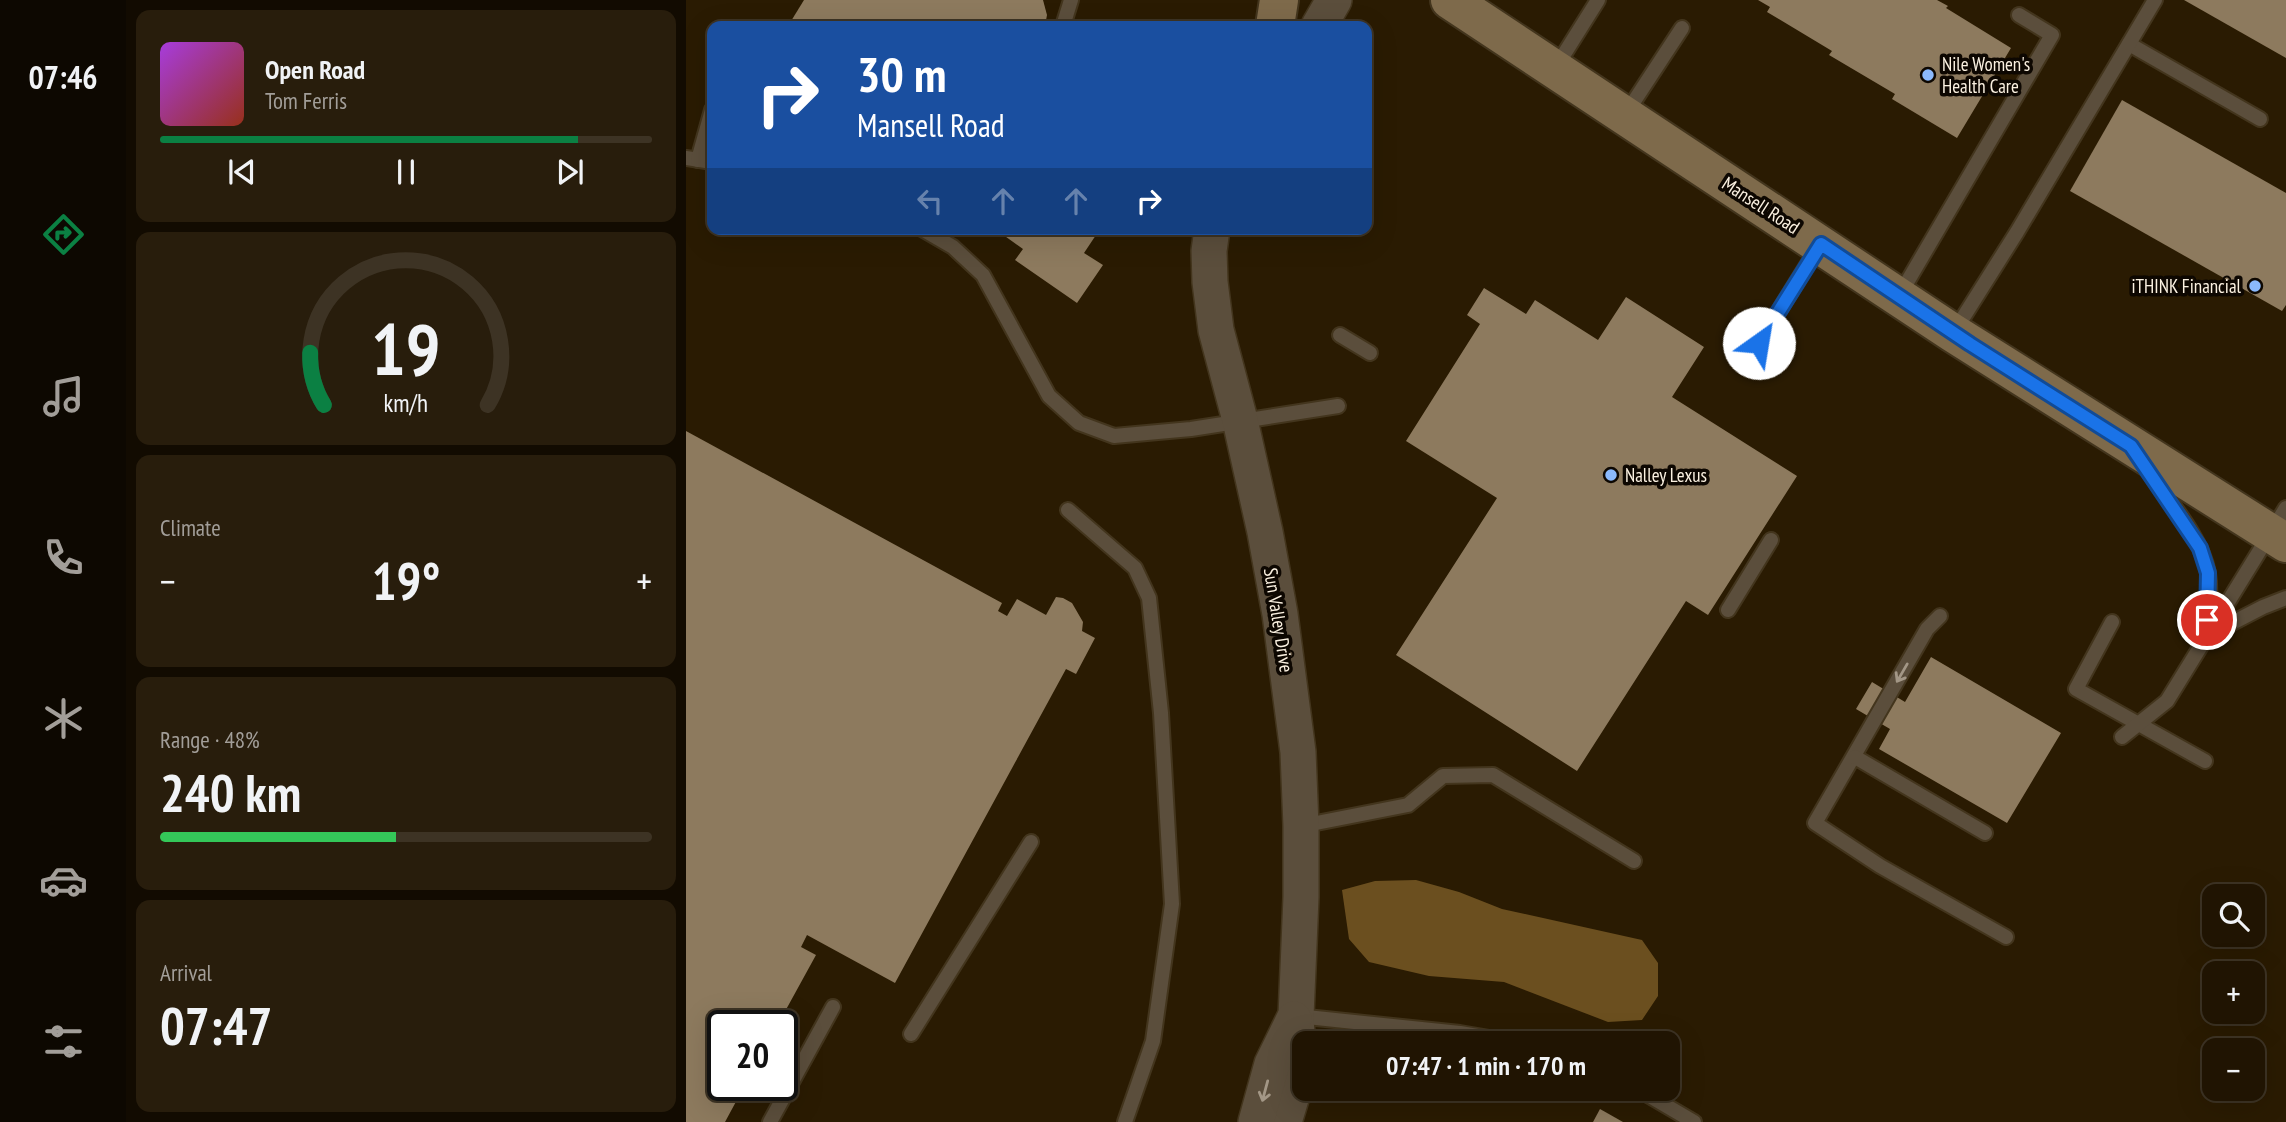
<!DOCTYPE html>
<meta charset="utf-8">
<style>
:root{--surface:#201402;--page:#281d0c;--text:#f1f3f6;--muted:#a29e99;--line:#3d3324;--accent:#0b8043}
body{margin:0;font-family:"PT Sans Narrow",sans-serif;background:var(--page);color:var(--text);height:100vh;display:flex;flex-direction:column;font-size:26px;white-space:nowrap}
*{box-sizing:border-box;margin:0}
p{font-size:23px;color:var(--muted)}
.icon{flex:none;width:38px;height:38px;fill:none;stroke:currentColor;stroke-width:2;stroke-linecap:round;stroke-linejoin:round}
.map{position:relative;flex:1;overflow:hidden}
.details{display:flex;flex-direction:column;gap:10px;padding:10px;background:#120b01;width:560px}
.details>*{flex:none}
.guide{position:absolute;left:21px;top:21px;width:665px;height:214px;border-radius:14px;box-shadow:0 7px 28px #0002,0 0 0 2px var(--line);background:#1a4fa0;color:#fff;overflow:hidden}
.tools{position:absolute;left:1516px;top:884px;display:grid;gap:14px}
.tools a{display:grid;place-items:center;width:63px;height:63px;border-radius:14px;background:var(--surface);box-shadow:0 7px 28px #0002,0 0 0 2px var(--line);font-size:35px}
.speed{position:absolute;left:21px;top:1010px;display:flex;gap:14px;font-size:35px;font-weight:700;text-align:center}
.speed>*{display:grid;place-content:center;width:91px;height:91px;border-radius:50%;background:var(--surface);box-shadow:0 7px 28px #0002,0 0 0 2px var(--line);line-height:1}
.speed .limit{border:4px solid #111;border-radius:10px;background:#fff;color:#111}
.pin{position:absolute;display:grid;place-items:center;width:60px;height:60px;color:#fff;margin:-30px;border:4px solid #fff;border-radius:50%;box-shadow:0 2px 7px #0007}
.me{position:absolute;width:77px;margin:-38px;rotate:32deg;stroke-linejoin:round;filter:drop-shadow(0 0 5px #0008)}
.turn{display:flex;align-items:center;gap:24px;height:147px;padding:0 35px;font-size:32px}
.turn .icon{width:91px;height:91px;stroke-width:2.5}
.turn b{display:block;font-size:49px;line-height:60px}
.lanes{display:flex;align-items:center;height:66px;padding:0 35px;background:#0003;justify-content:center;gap:35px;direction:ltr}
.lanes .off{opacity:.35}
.big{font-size:52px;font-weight:800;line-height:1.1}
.details .card{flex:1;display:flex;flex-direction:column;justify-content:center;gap:10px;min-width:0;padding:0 24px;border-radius:14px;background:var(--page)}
.details .dial{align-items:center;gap:0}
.dial svg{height:182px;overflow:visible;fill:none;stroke:var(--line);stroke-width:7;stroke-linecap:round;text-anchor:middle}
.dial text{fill:var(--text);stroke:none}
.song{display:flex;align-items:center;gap:21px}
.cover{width:84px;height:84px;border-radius:10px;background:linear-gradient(135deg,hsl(280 70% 55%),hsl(10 70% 35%))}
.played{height:7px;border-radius:4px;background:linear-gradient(90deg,var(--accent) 85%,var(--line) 85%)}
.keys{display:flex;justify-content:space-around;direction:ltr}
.heat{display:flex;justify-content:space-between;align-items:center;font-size:38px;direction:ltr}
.charge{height:10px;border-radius:5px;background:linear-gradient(90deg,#34c759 48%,var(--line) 0)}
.trip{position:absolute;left:606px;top:1031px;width:388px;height:70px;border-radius:14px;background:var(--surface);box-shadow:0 7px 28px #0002,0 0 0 2px var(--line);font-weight:800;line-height:70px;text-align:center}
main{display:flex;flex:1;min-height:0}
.dock{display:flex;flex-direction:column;width:126px;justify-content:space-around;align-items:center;background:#0d0801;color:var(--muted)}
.dock .icon{width:49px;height:49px}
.dock .current{color:var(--accent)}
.dock b{font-size:32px;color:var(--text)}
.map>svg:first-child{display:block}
</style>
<main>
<nav class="dock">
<b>07:46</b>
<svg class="icon current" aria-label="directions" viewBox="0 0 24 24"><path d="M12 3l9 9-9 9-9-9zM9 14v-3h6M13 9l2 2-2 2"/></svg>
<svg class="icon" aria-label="music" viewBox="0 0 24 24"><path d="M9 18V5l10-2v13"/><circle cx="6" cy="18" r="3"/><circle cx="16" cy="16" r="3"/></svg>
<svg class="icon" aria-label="phone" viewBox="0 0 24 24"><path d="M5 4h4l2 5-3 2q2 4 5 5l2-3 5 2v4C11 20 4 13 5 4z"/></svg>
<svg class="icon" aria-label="climate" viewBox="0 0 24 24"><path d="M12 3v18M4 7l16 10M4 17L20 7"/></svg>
<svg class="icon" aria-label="car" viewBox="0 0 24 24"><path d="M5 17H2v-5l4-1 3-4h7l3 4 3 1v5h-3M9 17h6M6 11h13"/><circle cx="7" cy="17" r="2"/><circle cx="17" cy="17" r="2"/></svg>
<svg class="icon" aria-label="filters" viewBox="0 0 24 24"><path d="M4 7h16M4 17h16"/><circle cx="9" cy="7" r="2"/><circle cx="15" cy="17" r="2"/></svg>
</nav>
<section class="details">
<div class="card">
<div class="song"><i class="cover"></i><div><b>Open Road</b><p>Tom Ferris</p></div></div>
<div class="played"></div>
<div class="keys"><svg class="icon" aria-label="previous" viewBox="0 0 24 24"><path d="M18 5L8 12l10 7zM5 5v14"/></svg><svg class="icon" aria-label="pause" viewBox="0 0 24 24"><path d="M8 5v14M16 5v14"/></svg><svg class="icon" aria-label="next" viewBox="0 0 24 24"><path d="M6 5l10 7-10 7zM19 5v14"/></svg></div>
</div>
<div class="card dial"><svg viewBox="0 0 100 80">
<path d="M14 69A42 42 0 1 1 86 69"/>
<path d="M14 69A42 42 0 0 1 8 46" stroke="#0b8043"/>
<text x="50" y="56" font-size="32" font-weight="700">19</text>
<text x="50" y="72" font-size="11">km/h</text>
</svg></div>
<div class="card"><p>Climate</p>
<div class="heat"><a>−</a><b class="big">19°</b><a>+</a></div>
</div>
<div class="card"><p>Range · 48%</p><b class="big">240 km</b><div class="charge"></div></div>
<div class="card"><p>Arrival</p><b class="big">07:47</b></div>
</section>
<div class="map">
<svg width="1600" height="1122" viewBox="0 0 1600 1122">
<rect width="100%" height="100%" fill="#2a1b02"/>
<path fill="#6b4f1f" d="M730,880L773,892L816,909L956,940L972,963V996L956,1020L922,1022L818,982L743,976L683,962L663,939L656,890L689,881Z"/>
<g fill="#8d7a5e">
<path d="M118,0H357L361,15L359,26H102Z"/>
<path d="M1072,0H1251L1262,6L1260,8L1325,48L1271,138L1206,99L1209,94L1143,55L1146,51L1081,12L1084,7Z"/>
<path d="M1498,0H1600V58Z"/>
<path d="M1436,100L1600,193V305L1596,311L1384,191Z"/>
<path d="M309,229H414L398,253L417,265L391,303L329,260L337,249Z"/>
<path d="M798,288L840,314L849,300L912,340L940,297L1018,347L986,397L1111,476L1022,615L1000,601L891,771L710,655L811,498L720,441L794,324L781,315Z"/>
<path d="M0,431L316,603L312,611L321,616L331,599L360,615L370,597L377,598L386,603L397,622L396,631L409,638L390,674L380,669L209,983L121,935L115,947L130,955L91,1026H37V1085H59L39,1122H0Z"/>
<path d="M1245,657L1375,733L1321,823L1193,749L1204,729L1170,709L1186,682L1219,702Z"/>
<path d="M914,1109L937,1122H907Z"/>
</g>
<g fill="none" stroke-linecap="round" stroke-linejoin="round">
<g stroke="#43351d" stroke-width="18">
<g id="service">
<path d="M377,26L385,0"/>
<path d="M1443,44L1574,119"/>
<path d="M870,67L912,0"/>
<path d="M939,115L996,28"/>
<path d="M0,158L26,162"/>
<path d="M12,160L26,110"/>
<path d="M236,229L267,247L297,275L363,396L393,423L428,436L505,429L652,406"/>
<path d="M1213,296L1366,35L1333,15"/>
<path d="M1268,332L1331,232L1469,0"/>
<path d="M654,335L684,353"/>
<path d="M1073,343L1133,246"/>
<path d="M1462,471C1482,500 1516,538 1522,573C1525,592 1522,613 1520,632"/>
<path d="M382,510L449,568L463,598L475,713L486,904L467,1041L439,1122"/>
<path d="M1042,610L1085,540"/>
<path d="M1254,616L1241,629L1129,823L1194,866L1320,937"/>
<path d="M1426,622L1390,689L1519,761"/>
<path d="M1521,636L1577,607L1600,598"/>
<path d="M1436,737L1481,701L1600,508"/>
<path d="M1169,757L1299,833"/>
<path d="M615,826L722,805L757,776L807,775L948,861"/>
<path d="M611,1016L774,1033L833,1043"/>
<path d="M225,1034L345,842"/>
<path d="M950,1088L1008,1122"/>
<path d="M84,1122L147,1007"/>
</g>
</g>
<g stroke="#43351d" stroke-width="38">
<g id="tertiary">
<path d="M633,26L648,0"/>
<path d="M526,229L523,251L524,282L530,330L554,420L579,532L594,614L612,752L615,826V897L610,1016L613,1072L598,1122"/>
<path d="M570,1122L586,1064L608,1019"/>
</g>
</g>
<g stroke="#43351d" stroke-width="42">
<g id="secondary">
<path d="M764,0L1267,333L1600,543"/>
<path d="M589,26L593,0"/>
</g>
</g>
<use href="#service" stroke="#5b4e3c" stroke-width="14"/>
<use href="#tertiary" stroke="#5b4e3c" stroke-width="35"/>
<use href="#secondary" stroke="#7e6a4b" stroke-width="38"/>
</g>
<defs><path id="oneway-shaft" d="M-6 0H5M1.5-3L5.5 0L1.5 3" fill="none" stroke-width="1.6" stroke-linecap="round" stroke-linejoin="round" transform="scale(1.75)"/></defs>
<g stroke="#a39786">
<use href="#oneway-shaft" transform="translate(1216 673) rotate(120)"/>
<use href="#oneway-shaft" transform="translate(579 1091) rotate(105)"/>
</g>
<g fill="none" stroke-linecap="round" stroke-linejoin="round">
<g stroke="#114b97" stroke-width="18">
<path id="route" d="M1073,343L1135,244L1284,344L1445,446L1514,548L1522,573L1521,620"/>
</g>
<use href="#route" stroke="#1a73e8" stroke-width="12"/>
</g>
<g fill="#8bb9fc" stroke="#0d0701" stroke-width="2.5">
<circle cx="1242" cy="75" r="7"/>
<circle cx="1569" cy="286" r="7"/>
<circle cx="925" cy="475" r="7"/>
</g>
<g text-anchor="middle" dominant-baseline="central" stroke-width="7" stroke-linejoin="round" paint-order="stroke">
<g font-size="19" fill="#fbf1e1" stroke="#0d0701" text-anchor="start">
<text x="1256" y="64">Nile Women's<tspan x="1256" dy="22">Health Care</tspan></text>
<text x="1555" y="286" text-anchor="end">iTHINK Financial</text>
<text x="939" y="475">Nalley Lexus</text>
</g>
<g font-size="19" fill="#fbf1e1" stroke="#0d0701">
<text transform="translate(1075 205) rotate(33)">Mansell Road</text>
<text transform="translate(593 620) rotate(81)">Sun Valley Drive</text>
</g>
</g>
</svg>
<div class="tools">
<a><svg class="icon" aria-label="search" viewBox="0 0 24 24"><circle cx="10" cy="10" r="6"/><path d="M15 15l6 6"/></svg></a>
<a>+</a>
<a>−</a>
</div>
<div class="speed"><div class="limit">20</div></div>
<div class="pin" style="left:1521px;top:620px;background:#d93025"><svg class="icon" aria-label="arrive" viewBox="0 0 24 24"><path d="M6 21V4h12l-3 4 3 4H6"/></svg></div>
<svg class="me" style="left:1073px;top:343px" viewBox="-20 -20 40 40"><circle r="19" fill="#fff"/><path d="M0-13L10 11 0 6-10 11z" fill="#1a73e8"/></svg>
<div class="trip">07:47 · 1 min · 170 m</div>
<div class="guide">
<div class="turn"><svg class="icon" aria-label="right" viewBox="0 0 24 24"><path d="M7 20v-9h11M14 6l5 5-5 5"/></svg><div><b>30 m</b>Mansell Road</div></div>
<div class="lanes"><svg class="icon off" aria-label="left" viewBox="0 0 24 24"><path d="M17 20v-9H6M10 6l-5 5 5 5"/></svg><svg class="icon off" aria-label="ahead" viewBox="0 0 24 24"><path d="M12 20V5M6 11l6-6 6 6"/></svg><svg class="icon off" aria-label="ahead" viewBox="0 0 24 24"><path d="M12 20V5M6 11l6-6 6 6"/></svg><svg class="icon" aria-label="right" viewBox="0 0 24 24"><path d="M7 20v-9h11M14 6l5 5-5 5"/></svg></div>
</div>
</div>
</main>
